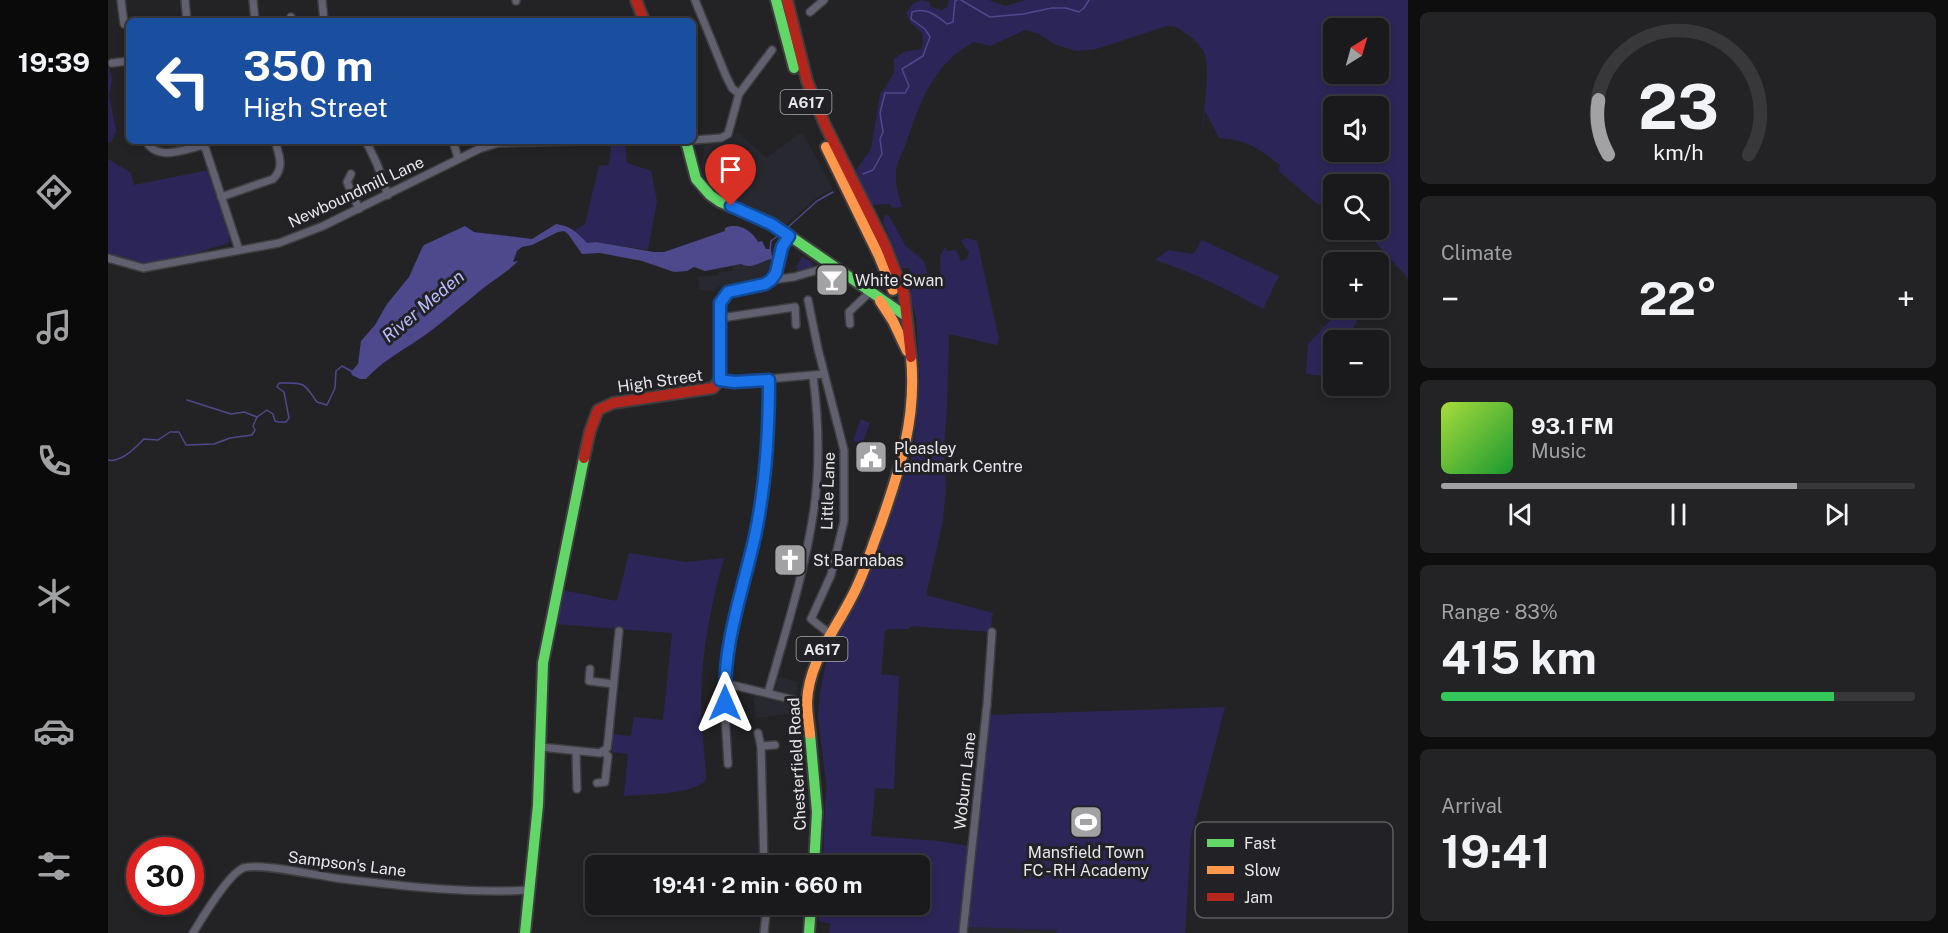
<!DOCTYPE html>
<meta charset="utf-8">
<style>
:root{--surface:#1a1a1c;--page:#232325;--text:#f1f3f6;--muted:#9fa1a3;--line:#38383b;--accent:#a2a2a5}
body{margin:0;font-family:"Public Sans",sans-serif;background:var(--page);color:var(--text);height:100vh;display:flex;flex-direction:column;font-size:22px;white-space:nowrap}
*{box-sizing:border-box;margin:0}
p{font-size:20px;color:var(--muted)}
.icon{flex:none;width:33px;height:33px;fill:none;stroke:currentColor;stroke-width:2;stroke-linecap:round;stroke-linejoin:round}
.map{position:relative;flex:1;overflow:hidden}
.panel{display:flex;flex-direction:column;gap:12px;padding:12px;background:#0e0e0f;width:540px}
.panel>*{flex:none}
.guide{position:absolute;left:18px;top:18px;width:570px;height:126px;border-radius:9px;box-shadow:0 3px 9px #0003,0 0 0 2px var(--line);background:#1a4fa0;color:#fff;overflow:hidden}
.needle{width:39px;rotate:37deg}
.fabs{position:absolute;left:1215px;top:18px;display:grid;gap:12px}
.fabs a{display:grid;place-items:center;width:66px;height:66px;border-radius:9px;background:var(--surface);box-shadow:0 3px 9px #0003,0 0 0 2px var(--line);font-size:30px}
.speed{position:absolute;left:18px;top:837px;display:flex;gap:12px;font-size:30px;font-weight:700;text-align:center}
.speed>*{display:grid;place-content:center;width:78px;height:78px;border-radius:50%;background:var(--surface);box-shadow:0 3px 9px #0003,0 0 0 2px var(--line);line-height:1}
.speed .limit{border:9px solid #d22;background:#fff;color:#111}
.pin{position:absolute;display:grid;place-items:center;width:51px;height:51px;color:#fff;margin:-62px -26px;border-radius:50% 50% 50% 0;rotate:-45deg;box-shadow:0 0 6px #0007}
.pin .icon{rotate:45deg}
.me{position:absolute;width:66px;margin:-33px;rotate:0deg;stroke-linejoin:round;filter:drop-shadow(0 0 4px #0008)}
.turn{display:flex;align-items:center;gap:21px;height:126px;padding:0 18px;font-size:27px}
.turn .icon{width:78px;height:78px;stroke-width:2.5}
.turn b{display:block;font-size:42px;line-height:51px}
.big{font-size:45px;font-weight:700;line-height:1.1}
.panel .card{flex:1;display:flex;flex-direction:column;justify-content:center;gap:9px;min-width:0;padding:0 21px;border-radius:9px;background:var(--page)}
.panel .dial{align-items:center;gap:0}
.dial svg{height:156px;overflow:visible;fill:none;stroke:var(--line);stroke-width:7;stroke-linecap:round;text-anchor:middle}
.dial text{fill:var(--text);stroke:none}
.song{display:flex;align-items:center;gap:18px}
.cover{width:72px;height:72px;border-radius:9px;background:linear-gradient(135deg,hsl(80 70% 55%),hsl(130 70% 35%))}
.played{height:6px;border-radius:3px;background:linear-gradient(90deg,var(--accent) 75%,var(--line) 75%)}
.keys{display:flex;justify-content:space-around;direction:ltr}
.heat{display:flex;justify-content:space-between;align-items:center;font-size:33px;direction:ltr}
.charge{height:9px;border-radius:4px;background:linear-gradient(90deg,#34c759 83%,var(--line) 0)}
.trip{position:absolute;left:477px;top:855px;width:345px;height:60px;border-radius:9px;background:var(--surface);box-shadow:0 3px 9px #0003,0 0 0 2px var(--line);font-weight:700;line-height:60px;text-align:center}
main{display:flex;flex:1;min-height:0}
.menu{display:flex;flex-direction:column;width:108px;justify-content:space-around;align-items:center;background:#0a0a0b;color:var(--muted)}
.menu .icon{width:42px;height:42px}
.menu .on{color:var(--accent)}
.menu b{font-size:27px;color:var(--text)}
.map>svg:first-child{display:block}
</style>
<main>
<nav class="menu">
<b>19:39</b>
<svg class="icon on" aria-label="directions" viewBox="0 0 24 24"><path d="M12 3l9 9-9 9-9-9zM9 14v-3h6M13 9l2 2-2 2"/></svg>
<svg class="icon" aria-label="music" viewBox="0 0 24 24"><path d="M9 18V5l10-2v13"/><circle cx="6" cy="18" r="3"/><circle cx="16" cy="16" r="3"/></svg>
<svg class="icon" aria-label="phone" viewBox="0 0 24 24"><path d="M5 4h4l2 5-3 2q2 4 5 5l2-3 5 2v4C11 20 4 13 5 4z"/></svg>
<svg class="icon" aria-label="climate" viewBox="0 0 24 24"><path d="M12 3v18M4 7l16 10M4 17L20 7"/></svg>
<svg class="icon" aria-label="car" viewBox="0 0 24 24"><path d="M5 17H2v-5l4-1 3-4h7l3 4 3 1v5h-3M9 17h6M6 11h13"/><circle cx="7" cy="17" r="2"/><circle cx="17" cy="17" r="2"/></svg>
<svg class="icon" aria-label="filters" viewBox="0 0 24 24"><path d="M4 7h16M4 17h16"/><circle cx="9" cy="7" r="2"/><circle cx="15" cy="17" r="2"/></svg>
</nav>
<div class="map">
<svg width="1300" height="933" viewBox="0 0 1300 933">
<rect width="100%" height="100%" fill="#232325"/>
<g fill="#282831">
<path d="M629,132L659,158L694,132L725,189L708,198L677,225L644,208L613,196L595,180L592,172L597,145L617,142L623,139Z"/>
<path d="M664,259L663,268L653,277V281L610,287L606,291L591,290L590,277L611,275V272L625,271V266L633,264L648,266L656,260Z"/>
<path d="M670,677L690,682L688,696L689,713L647,718L646,696L669,700L667,690Z"/>
<path d="M859,927L949,930V933H859Z"/>
</g>
<g fill="#2c2658" fill-rule="evenodd">
<path d="M813,0L821,2L823,7L834,10L839,7L841,0H881L897,6L918,0H1300V278L1256,230H1270V184H1226L1225,204H1209L1171,171L1172,165C1148,147 1142,141 1111,138L1097,111L1094,134C1095,116 1103,68 1096,52C1093,46 1086,39 1080,35C1072,29 1069,26 1059,26L988,49L968,51L946,44L931,34L917,30L882,46L866,42C826,63 811,103 798,144C795,152 789,161 788,170C787,184 790,194 794,207L785,208L781,204L764,205L746,173L763,149L772,95L786,73V59L796,52L813,49L815,42L814,33L803,23L798,13L805,4ZM1226,28H1270V74H1226ZM1226,106H1270V152H1226Z"/>
<path d="M0,61L4,78L1,95L8,131L3,142L0,143Z"/>
<path d="M509,141H517L519,163L543,171L549,201L540,250L488,242L479,243L467,230L477,224L491,166L501,165L503,150L502,143Z"/>
<path d="M0,159L23,173L26,185L101,170L121,230V243L81,255L31,264L0,255Z"/>
<path d="M777,215L781,216L797,245L816,261L821,280L828,287L833,282L832,256L837,247L839,251L848,250L853,261L859,259L861,252L853,241L858,238L869,241L891,339L889,345L841,334L839,406L836,450L838,488L835,521L818,595L885,613L882,632L803,626L800,629H782L777,631L773,674L791,676L786,789L767,788L763,836L830,841L861,846L852,933H721L723,924L710,921L712,905L812,904V866L715,865L718,783L710,716L712,693L719,658L749,599L803,459L807,438L812,377L808,317L801,293L805,288L801,268H794L775,221Z"/>
<path d="M1094,240L1171,276L1155,309C1120,290 1085,272 1047,260L1060,250L1085,254Z"/>
<path d="M694,257L705,263L704,268L690,271L688,267Z"/>
<path d="M1234,308H1250C1253,320 1244,330 1237,340H1226L1225,359L1215,376L1198,374L1200,344Z"/>
<path d="M753,419L762,423L754,444L745,441Z"/>
<path d="M521,553L578,562L616,558C603,603 594,650 593,698C593,726 597,753 598,779C589,795 534,794 516,796L520,754L504,752L505,734L523,736L526,717L555,720L564,633L447,624L454,590L509,601Z"/>
<path d="M1117,707L1083,837L1077,933H949L948,930L859,927L881,715Z"/>
</g>
<path fill="#4e488d" d="M448,224C463,226 469,232 479,243L488,242L546,252H556L617,231V228C631,222 644,231 650,242L654,241L658,249H663L664,259C652,261 645,270 633,264L597,271L586,267L579,271L566,272L534,261L492,253L474,254L460,234L456,231L450,232L424,245L414,247L409,251L405,262L410,261C399,273 385,280 373,290C352,307 332,325 310,340C293,351 272,363 258,379H252L244,375L243,372L250,364L253,341L267,325L279,304L301,277L314,248L316,245L357,226L366,232L424,239Z"/>
<g fill="none" stroke-linecap="round" stroke-linejoin="round">
<g stroke="#4e488d" stroke-width="1.5">
<path d="M853,0L882,17L915,14L944,8H958L971,12L976,8L981,0"/>
<path d="M755,174L765,170L774,154L772,139L775,132L772,113L777,93H797L801,86L794,69L815,56L822,37L817,29L803,19L804,12C818,7 828,15 839,24L845,22L847,1L849,0"/>
<path d="M679,228L709,201L725,192"/>
<path d="M662,250L663,241L671,235"/>
<path d="M79,400L123,414L136,412L149,417"/>
<path d="M0,460C13,463 27,448 36,439L50,440L62,432H71L78,445L106,444L122,438L144,435L147,430L145,426L149,417L159,410L165,414L167,421L170,422H178L181,418L176,392L169,387L171,383C196,383 195,381 209,402L219,405L227,388L228,371L234,366L245,372"/>
</g>
<g stroke="#3e3e41" stroke-width="10">
<g id="street">
<path d="M13,0L16,24"/>
<path d="M77,0L79,21"/>
<path d="M145,0L147,21"/>
<path d="M214,0L216,21"/>
<path d="M408,0V1"/>
<path d="M587,0L618,76L624,88L631,94"/>
<path d="M702,12L716,0"/>
<path d="M183,17L184,21"/>
<path d="M4,63L21,61"/>
<path d="M585,140L613,138L620,134L631,94L664,50"/>
<path d="M38,141C49,162 77,149 96,145"/>
<path d="M95,141L131,250"/>
<path d="M258,141L269,164L280,195"/>
<path d="M345,141L350,158"/>
<path d="M243,174L239,182L251,209"/>
<path d="M113,197L165,179C177,168 171,155 167,141"/>
<path d="M0,258L35,268L171,243L215,226L371,149L390,143L471,141"/>
<path d="M663,280C672,266 672,250 681,235"/>
<path d="M700,300L710,349L736,450V521L723,575L703,619L722,634"/>
<path d="M613,318L687,307L688,325"/>
<path d="M742,324L741,312L762,292"/>
<path d="M716,374L626,382L612,380V303L620,292L658,284L663,280L686,277L720,267L722,264"/>
<path d="M482,669L481,681L505,684"/>
<path d="M616,683L699,703"/>
<path d="M660,693C677,633 697,572 706,509C712,465 711,421 705,376"/>
<path d="M650,733L653,746L656,866"/>
<path d="M653,746L667,745"/>
<path d="M432,747L492,753L495,751"/>
<path d="M468,751L469,789"/>
<path d="M620,764C618,727 614,690 618,654C623,614 639,574 647,534C657,483 661,432 661,380"/>
<path d="M489,783L497,782L500,756L495,751L499,748L500,741L511,631"/>
<path d="M85,933C94,918 120,875 135,868C150,862 215,877 234,879C296,886 359,894 421,890"/>
<path d="M656,933L659,904"/>
<path d="M855,933L879,704L884,632"/>
</g>
</g>
<g stroke="#3e3e41" stroke-width="14">
<g id="fast">
<path d="M668,0L686,68"/>
<path d="M578,141L588,179L602,195L612,202L663,223L798,316"/>
<path d="M702,734L709,812L706,866"/>
<path d="M417,933L430,805L435,663L476,458"/>
<path d="M701,933L703,904"/>
</g>
</g>
<g stroke="#3e3e41" stroke-width="14">
<g id="slow">
<path d="M718,147L771,256L785,290"/>
<path d="M772,301L785,321L799,351"/>
<path d="M702,734C701,724 699,713 699,702C701,656 734,623 751,582C759,564 765,544 772,526C792,469 809,418 803,357"/>
</g>
</g>
<g stroke="#3e3e41" stroke-width="14">
<g id="jam">
<path d="M528,0L536,21"/>
<path d="M679,0L699,81L717,125L777,245L796,294L803,357"/>
<path d="M476,458L482,431L490,410L505,403L605,388L612,380"/>
</g>
</g>
<use href="#street" stroke="#60606f" stroke-width="7"/>
<use href="#fast" stroke="#63d668" stroke-width="10"/>
<use href="#slow" stroke="#ff974d" stroke-width="10"/>
<use href="#jam" stroke="#b3261e" stroke-width="10"/>
</g>
<g fill="none" stroke-linecap="round" stroke-linejoin="round">
<g stroke="#114b97" stroke-width="15">
<path id="route" d="M617,703C615,643 634,594 647,536C658,484 661,432 661,380L626,382L612,380V303L620,292L657,284L663,280L668,273L674,247L681,236L663,224L623,206"/>
</g>
<use href="#route" stroke="#1a73e8" stroke-width="10"/>
</g>
<defs>
<g id="bar-square" transform="scale(1.725)"><rect x="-9" y="-9" width="18" height="18" rx="4" fill="#a2a2a5" stroke="#222226"/><path d="M-6-5H6L.8 .8V4.5H3.5V6h-7V4.5H-.8V.8Z" fill="#fff"/></g>
<g id="civic-square" transform="scale(1.725)"><rect x="-9" y="-9" width="18" height="18" rx="4" fill="#a2a2a5" stroke="#222226"/><path d="M-.6-6.5H3V-4.5H.6V-3L4-1V1h2V6H-6V1h2V-1L-.6-3ZM-1.2 2.5V6h2.4V2.5Z" fill="#fff"/></g>
<g id="church-square" transform="scale(1.725)"><rect x="-9" y="-9" width="18" height="18" rx="4" fill="#a2a2a5" stroke="#222226"/><path d="M-1.2-6h2.4v3.5h3.3v2.4h-3.3V6h-2.4V-.1h-3.3v-2.4h3.3Z" fill="#fff"/></g>
<g id="stadium-square" transform="scale(1.725)"><rect x="-9" y="-9" width="18" height="18" rx="4" fill="#a2a2a5" stroke="#222226"/><path d="M0-5a6.5 5 0 1 0 0 10a6.5 5 0 1 0 0-10ZM-3.5-1.8h7v3.6h-7Z" fill="#fff"/></g>
</defs>
<g fill-rule="evenodd">
<use href="#bar-square" x="724" y="280"/>
<use href="#civic-square" x="763" y="457"/>
<use href="#church-square" x="682" y="560"/>
<use href="#stadium-square" x="978" y="822"/>
</g>
<g text-anchor="middle" dominant-baseline="central" stroke-width="6" stroke-linejoin="round" paint-order="stroke">
<g fill="#222226" stroke="#acacaf" stroke-width="1.5">
<rect x="672.5" y="90" width="51" height="24" rx="4.5"/>
<rect x="688.5" y="637" width="51" height="24" rx="4.5"/>
</g>
<g font-size="15" font-weight="bold" fill="#e7e7ea">
<text x="698" y="102">A617</text>
<text x="714" y="649">A617</text>
</g>
<g font-size="16" fill="#e7e7ea" stroke="#222226">
<text transform="translate(248 192) rotate(-25)">Newboundmill Lane</text>
<text transform="translate(552 381) rotate(-8)">High Street</text>
<text transform="translate(720 491) rotate(-88)">Little Lane</text>
<text transform="translate(689 764) rotate(-93)">Chesterfield Road</text>
<text transform="translate(857 781) rotate(-84)">Woburn Lane</text>
<text transform="translate(239 864) rotate(7)">Sampson's Lane</text>
</g>
<g font-size="16" fill="#e7e7ea" stroke="#222226" text-anchor="start">
<text x="747" y="280">White Swan</text>
<text x="786" y="448">Pleasley<tspan x="786" dy="18">Landmark Centre</tspan></text>
<text x="705" y="560">St Barnabas</text>
<text x="978" y="852" text-anchor="middle">Mansfield Town<tspan x="978" dy="18">FC - RH Academy</tspan></text>
</g>
<g font-size="18" font-style="italic" fill="#bcbcfc" stroke="#222226">
<text transform="translate(315 306) rotate(-40)">River Meden</text>
</g>
</g>
<rect x="1087" y="822" width="198" height="96" rx="9" fill="#222226" stroke="#5d5d61" stroke-width="1.5"/>
<rect x="1099" y="839" width="27" height="8" fill="#63d668"/>
<rect x="1099" y="866" width="27" height="8" fill="#ff974d"/>
<rect x="1099" y="893" width="27" height="8" fill="#b3261e"/>
<g font-size="16" fill="#e7e7ea">
<text x="1136" y="849">Fast</text>
<text x="1136" y="876">Slow</text>
<text x="1136" y="903">Jam</text>
</g>
</svg>
<div class="fabs">
<a><svg class="needle" viewBox="-14 -14 28 28"><path d="M0-13l5 13h-10z" fill="#e53935"/><path d="M0 13l5-13h-10z" fill="#9fa1a3"/></svg></a>
<a><svg class="icon" aria-label="sound" viewBox="0 0 24 24"><path d="M4 9h4l5-4v14l-5-4H4zM17 9q2 3 0 6"/></svg></a>
<a><svg class="icon" aria-label="search" viewBox="0 0 24 24"><circle cx="10" cy="10" r="6"/><path d="M15 15l6 6"/></svg></a>
<a>+</a>
<a>−</a>
</div>
<div class="speed"><div class="limit">30</div></div>
<div class="pin" style="left:623px;top:206px;background:#d93025"><svg class="icon" aria-label="arrive" viewBox="0 0 24 24"><path d="M6 21V4h12l-3 4 3 4H6"/></svg></div>
<svg class="me" style="left:617px;top:703px" viewBox="-20 -20 40 40"><path d="M0-17L14 15 0 8-14 15z" fill="#1a73e8" stroke="#fff" stroke-width="4"/></svg>
<div class="trip">19:41 · 2 min · 660 m</div>
<div class="guide">
<div class="turn"><svg class="icon" aria-label="left" viewBox="0 0 24 24"><path d="M17 20v-9H6M10 6l-5 5 5 5"/></svg><div><b>350 m</b>High Street</div></div>
</div>
</div>
<section class="panel">
<div class="card dial"><svg viewBox="0 0 100 80">
<path d="M14 69A42 42 0 1 1 86 69"/>
<path d="M14 69A42 42 0 0 1 9 41" stroke="#a2a2a5"/>
<text x="50" y="56" font-size="32" font-weight="700">23</text>
<text x="50" y="72" font-size="11">km/h</text>
</svg></div>
<div class="card"><p>Climate</p>
<div class="heat"><a>−</a><b class="big">22°</b><a>+</a></div>
</div>
<div class="card">
<div class="song"><i class="cover"></i><div><b>93.1 FM</b><p>Music</p></div></div>
<div class="played"></div>
<div class="keys"><svg class="icon" aria-label="previous" viewBox="0 0 24 24"><path d="M18 5L8 12l10 7zM5 5v14"/></svg><svg class="icon" aria-label="pause" viewBox="0 0 24 24"><path d="M8 5v14M16 5v14"/></svg><svg class="icon" aria-label="next" viewBox="0 0 24 24"><path d="M6 5l10 7-10 7zM19 5v14"/></svg></div>
</div>
<div class="card"><p>Range · 83%</p><b class="big">415 km</b><div class="charge"></div></div>
<div class="card"><p>Arrival</p><b class="big">19:41</b></div>
</section>
</main>
